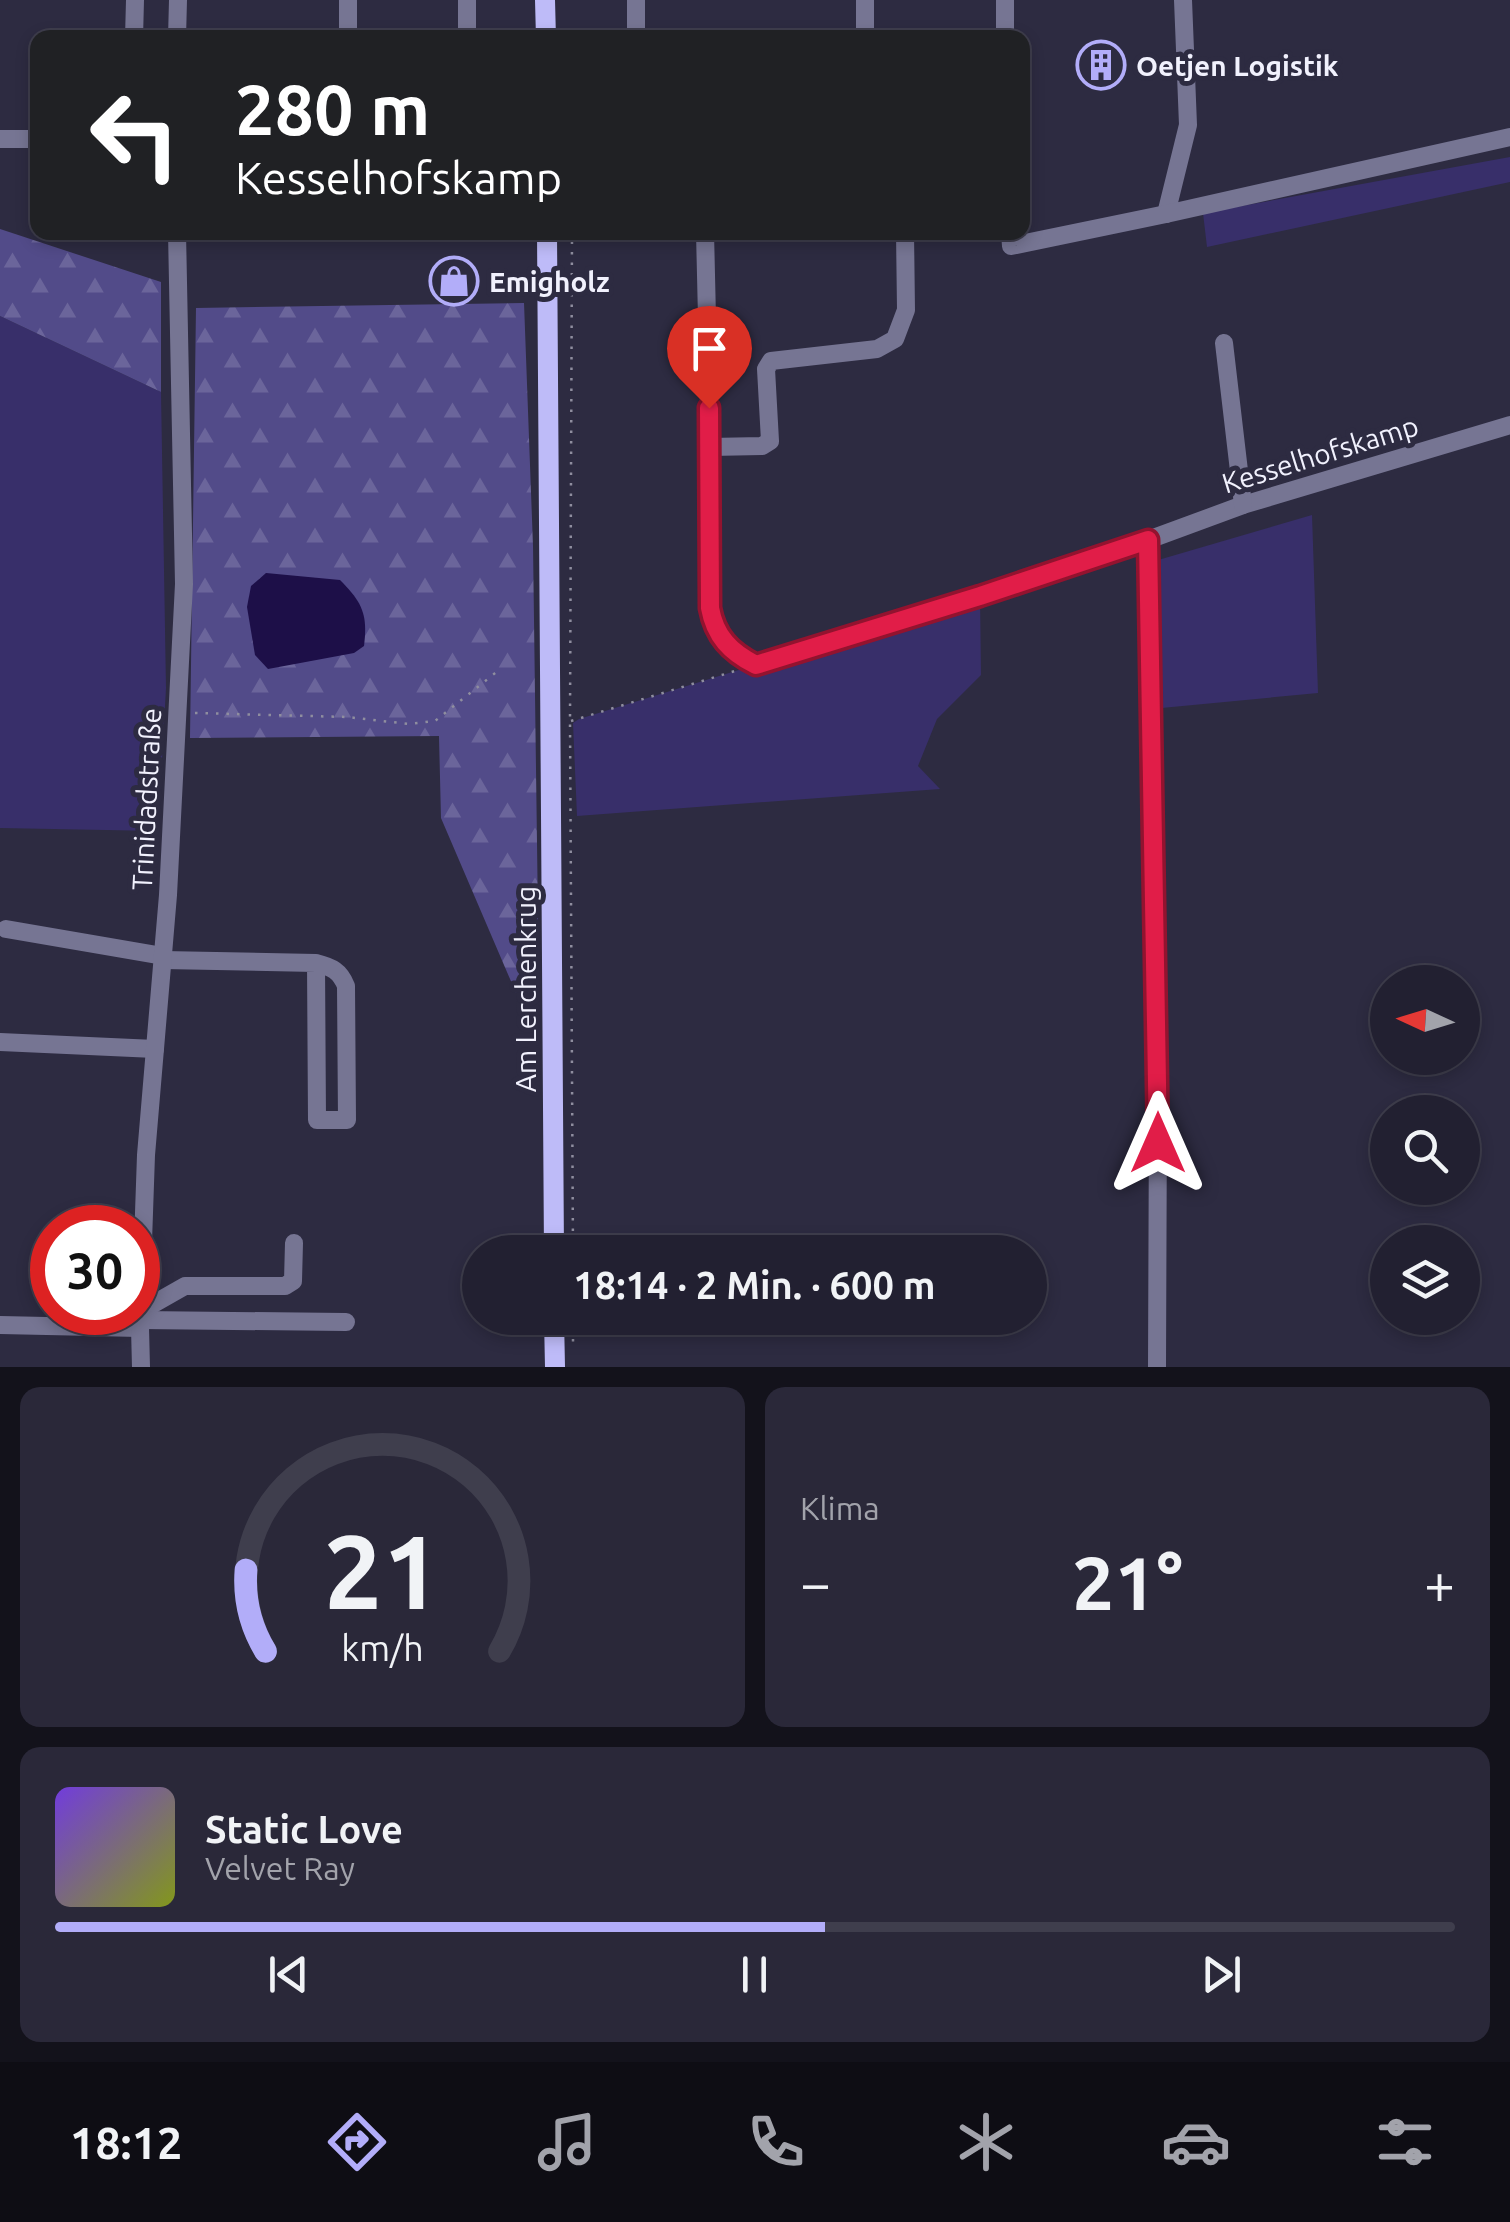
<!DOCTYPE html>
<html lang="de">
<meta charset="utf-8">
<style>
:root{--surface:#222031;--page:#2a2839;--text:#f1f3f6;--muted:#a2a3ab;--line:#3f3e4d;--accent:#b2adf9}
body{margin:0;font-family:Ubuntu,sans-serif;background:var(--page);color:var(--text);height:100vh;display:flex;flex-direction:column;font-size:38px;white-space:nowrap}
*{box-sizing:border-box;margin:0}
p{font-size:32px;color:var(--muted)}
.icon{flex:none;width:55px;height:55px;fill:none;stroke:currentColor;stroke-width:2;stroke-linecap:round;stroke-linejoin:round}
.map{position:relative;height:1367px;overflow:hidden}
.side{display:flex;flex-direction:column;gap:20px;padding:20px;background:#13121b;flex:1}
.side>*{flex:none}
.guide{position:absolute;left:30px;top:30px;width:1000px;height:210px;border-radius:20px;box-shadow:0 5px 15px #0003,0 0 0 2px var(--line);background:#202124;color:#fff;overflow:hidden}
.needle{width:65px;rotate:274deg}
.controls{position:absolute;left:1370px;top:965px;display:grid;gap:20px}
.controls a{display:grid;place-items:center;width:110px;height:110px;border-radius:50%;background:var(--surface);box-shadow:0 5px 15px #0003,0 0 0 2px var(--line);font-size:50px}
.speed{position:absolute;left:30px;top:1205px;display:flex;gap:20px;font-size:50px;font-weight:700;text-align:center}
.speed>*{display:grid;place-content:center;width:130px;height:130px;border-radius:50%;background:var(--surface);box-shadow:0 5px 15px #0003,0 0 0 2px var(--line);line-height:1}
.speed .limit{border:15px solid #d22;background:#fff;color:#111}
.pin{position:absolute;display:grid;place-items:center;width:85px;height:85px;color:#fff;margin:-102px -42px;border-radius:50% 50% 50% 0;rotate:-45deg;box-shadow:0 0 10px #0007}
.pin .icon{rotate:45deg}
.me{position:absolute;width:110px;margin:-55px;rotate:0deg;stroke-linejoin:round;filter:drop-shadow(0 0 8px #0008)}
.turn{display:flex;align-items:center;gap:35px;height:210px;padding:0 40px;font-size:45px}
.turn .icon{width:130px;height:130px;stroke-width:2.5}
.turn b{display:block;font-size:70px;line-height:85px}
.big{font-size:75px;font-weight:700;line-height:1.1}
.side .widget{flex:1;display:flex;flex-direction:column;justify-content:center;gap:15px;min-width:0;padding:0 35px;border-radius:20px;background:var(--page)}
.side .dial{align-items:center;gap:0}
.dial svg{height:260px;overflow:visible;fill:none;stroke:var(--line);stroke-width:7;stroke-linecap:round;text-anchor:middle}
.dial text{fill:var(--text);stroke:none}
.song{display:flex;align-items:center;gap:30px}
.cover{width:120px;height:120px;border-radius:15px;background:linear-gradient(135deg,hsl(260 70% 55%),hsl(70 70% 35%))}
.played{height:10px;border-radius:5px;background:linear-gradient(90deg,var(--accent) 55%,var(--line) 55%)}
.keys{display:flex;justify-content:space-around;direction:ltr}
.heat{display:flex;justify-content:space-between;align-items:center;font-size:55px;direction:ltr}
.side .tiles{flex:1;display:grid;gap:20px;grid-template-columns:1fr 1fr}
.widget:last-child{grid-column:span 2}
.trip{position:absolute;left:462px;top:1235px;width:585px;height:100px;border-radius:50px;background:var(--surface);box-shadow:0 5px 15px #0003,0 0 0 2px var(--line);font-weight:700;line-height:100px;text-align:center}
.tab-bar{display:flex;height:160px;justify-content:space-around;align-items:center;background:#0e0d14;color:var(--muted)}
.tab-bar .icon{width:70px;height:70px}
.tab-bar .current{color:var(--accent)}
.tab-bar b{font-size:45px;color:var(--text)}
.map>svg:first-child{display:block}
</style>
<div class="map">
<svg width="1510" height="1367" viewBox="0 0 1510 1367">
<defs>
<pattern id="forest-firs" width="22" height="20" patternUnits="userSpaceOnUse" patternTransform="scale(2.5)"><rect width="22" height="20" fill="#524b89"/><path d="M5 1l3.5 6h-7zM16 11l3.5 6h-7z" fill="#6b659b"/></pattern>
</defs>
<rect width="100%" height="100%" fill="#2d2b41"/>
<g fill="#382f6a">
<path d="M1510,157V182L1207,247L1203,213Z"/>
<path d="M0,316L161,392L166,688L158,831L0,828Z"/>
<path d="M1312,515L1318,693L1151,709L1148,563Z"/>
<path d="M980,596L981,675L937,719L918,766L940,789L577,816L573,723L579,719Z"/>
</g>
<g fill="url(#forest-firs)">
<path d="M0,229L161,282V392L0,316Z"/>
<path d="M524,303L533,546L539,992L516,993L441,818L439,736L190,738L196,308Z"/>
</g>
<path fill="#1d0f48" d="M266,573L340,580C362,602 368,614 364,646L354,653L268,669L255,655L247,607L251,586Z"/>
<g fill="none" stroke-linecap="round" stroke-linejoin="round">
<g stroke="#8f8e9f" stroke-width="2.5" stroke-dasharray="2.5 8" stroke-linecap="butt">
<path d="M195,713L347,717L409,724L435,721L499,670"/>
<path d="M571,721L735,671"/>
<path d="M573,1252L570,721L572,237L575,232"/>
<path d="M573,1318V1346"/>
</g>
<g stroke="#767593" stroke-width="18">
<path d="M467,0V38"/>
<path d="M636,0V38"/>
<path d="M865,0V38"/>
<path d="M1005,0V38"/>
<path d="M134,38L135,0"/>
<path d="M177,38L178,0"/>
<path d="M348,38V0"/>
<path d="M0,139H38"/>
<path d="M1166,214L1188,125L1183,0"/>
<path d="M705,232L710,447V608C715,637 729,652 756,665L980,596L1148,540L1243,505L1510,425"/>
<path d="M1010,232L1011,246L1166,214L1510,137"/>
<path d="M1224,343L1243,505"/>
<path d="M710,447L762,446L770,441L766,369L771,361L877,349L895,339L906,310L905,232"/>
<path d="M1148,540L1158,1106L1157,1367"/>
<path d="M6,929L163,956"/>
<path d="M163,960L316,963C332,967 340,971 346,986L347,1120H317L316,963"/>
<path d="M0,1042L155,1049"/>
<path d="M141,1311L185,1286H285L293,1281L294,1243"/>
<path d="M140,1320L346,1322"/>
<path d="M0,1325L140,1328"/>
<path d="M141,1367L140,1328L146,1155L168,895L184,584L177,232"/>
</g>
<g stroke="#bebbf8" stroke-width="20">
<path d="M545,0L546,38"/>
<path d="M547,232L554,1252"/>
<path d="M554,1318L555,1367"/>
</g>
</g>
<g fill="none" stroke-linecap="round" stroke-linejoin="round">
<g stroke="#92132f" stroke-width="25">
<path id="route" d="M709,408L710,608C715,636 730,652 756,665L980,596L1148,540L1158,1143"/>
</g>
<use href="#route" stroke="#e11d48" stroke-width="18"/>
</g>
<defs>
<g id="building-ring" transform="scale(2.5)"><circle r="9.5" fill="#2d2b41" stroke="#b2adf9" stroke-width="1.5"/><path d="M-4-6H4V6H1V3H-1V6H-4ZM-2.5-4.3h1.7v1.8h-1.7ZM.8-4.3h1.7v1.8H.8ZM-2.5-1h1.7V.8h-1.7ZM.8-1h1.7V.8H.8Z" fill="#b2adf9"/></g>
<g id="shop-ring" transform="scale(2.5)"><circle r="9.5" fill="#2d2b41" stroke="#b2adf9" stroke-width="1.5"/><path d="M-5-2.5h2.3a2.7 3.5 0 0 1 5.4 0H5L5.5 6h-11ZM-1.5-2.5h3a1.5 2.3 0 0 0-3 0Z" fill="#b2adf9"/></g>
</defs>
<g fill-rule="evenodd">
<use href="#building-ring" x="1101" y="65"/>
<use href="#shop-ring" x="454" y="281"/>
</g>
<g text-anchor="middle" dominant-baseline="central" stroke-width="10" stroke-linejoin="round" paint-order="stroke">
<g font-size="28" font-weight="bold" fill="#f1f1fd" stroke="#2d2b41" text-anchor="start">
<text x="1136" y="65">Oetjen Logistik</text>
<text x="489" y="281">Emigholz</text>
</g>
<g font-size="28" fill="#f1f1fd" stroke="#2d2b41">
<text transform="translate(1320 454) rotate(-17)">Kesselhofskamp</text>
<text transform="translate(146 799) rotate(-87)">Trinidadstraße</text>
<text transform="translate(525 989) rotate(-90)">Am Lerchenkrug</text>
</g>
</g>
</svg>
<div class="controls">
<a><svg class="needle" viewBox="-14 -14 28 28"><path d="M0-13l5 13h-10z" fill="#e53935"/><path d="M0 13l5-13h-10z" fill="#a2a3ab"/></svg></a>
<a><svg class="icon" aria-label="search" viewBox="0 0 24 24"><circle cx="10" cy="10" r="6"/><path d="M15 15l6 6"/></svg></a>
<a><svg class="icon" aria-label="layers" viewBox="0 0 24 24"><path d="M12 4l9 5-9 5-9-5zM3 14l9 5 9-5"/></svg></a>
</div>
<div class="speed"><div class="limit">30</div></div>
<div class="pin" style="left:709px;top:408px;background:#d93025"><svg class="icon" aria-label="arrive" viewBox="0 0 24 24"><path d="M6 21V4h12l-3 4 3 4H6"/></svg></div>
<svg class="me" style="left:1158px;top:1143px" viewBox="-20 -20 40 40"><path d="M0-17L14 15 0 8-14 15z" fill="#e11d48" stroke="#fff" stroke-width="4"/></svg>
<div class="trip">18:14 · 2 Min. · 600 m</div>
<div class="guide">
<div class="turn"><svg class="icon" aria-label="left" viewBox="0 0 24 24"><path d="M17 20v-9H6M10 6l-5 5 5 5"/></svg><div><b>280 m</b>Kesselhofskamp</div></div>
</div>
</div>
<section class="side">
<div class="tiles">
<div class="widget dial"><svg viewBox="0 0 100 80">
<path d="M14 69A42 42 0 1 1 86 69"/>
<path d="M14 69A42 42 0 0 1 8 44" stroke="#b2adf9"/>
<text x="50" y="56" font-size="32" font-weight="700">21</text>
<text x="50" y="72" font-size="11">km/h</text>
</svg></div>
<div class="widget"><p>Klima</p>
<div class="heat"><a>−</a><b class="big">21°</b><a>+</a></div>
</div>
<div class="widget">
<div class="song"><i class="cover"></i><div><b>Static Love</b><p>Velvet Ray</p></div></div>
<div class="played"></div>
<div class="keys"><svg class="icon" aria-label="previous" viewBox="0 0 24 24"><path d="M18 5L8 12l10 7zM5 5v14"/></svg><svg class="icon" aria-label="pause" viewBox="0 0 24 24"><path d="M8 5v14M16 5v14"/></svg><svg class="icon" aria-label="next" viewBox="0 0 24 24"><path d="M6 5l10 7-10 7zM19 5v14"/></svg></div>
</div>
</div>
</section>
<nav class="tab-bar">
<b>18:12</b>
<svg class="icon current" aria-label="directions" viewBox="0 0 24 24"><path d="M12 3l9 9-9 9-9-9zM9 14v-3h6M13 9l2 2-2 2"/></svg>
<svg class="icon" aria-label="music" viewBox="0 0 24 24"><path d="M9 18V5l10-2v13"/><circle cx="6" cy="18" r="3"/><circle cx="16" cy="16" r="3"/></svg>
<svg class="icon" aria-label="phone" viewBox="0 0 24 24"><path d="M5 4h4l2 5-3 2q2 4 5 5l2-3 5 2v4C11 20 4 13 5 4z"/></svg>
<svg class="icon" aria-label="climate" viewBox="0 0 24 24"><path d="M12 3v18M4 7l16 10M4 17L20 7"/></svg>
<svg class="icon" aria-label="car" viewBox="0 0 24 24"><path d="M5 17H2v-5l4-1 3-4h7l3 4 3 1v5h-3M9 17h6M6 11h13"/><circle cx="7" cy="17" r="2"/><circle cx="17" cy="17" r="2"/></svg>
<svg class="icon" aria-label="filters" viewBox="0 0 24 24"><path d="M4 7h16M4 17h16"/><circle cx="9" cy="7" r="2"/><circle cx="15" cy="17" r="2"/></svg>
</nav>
